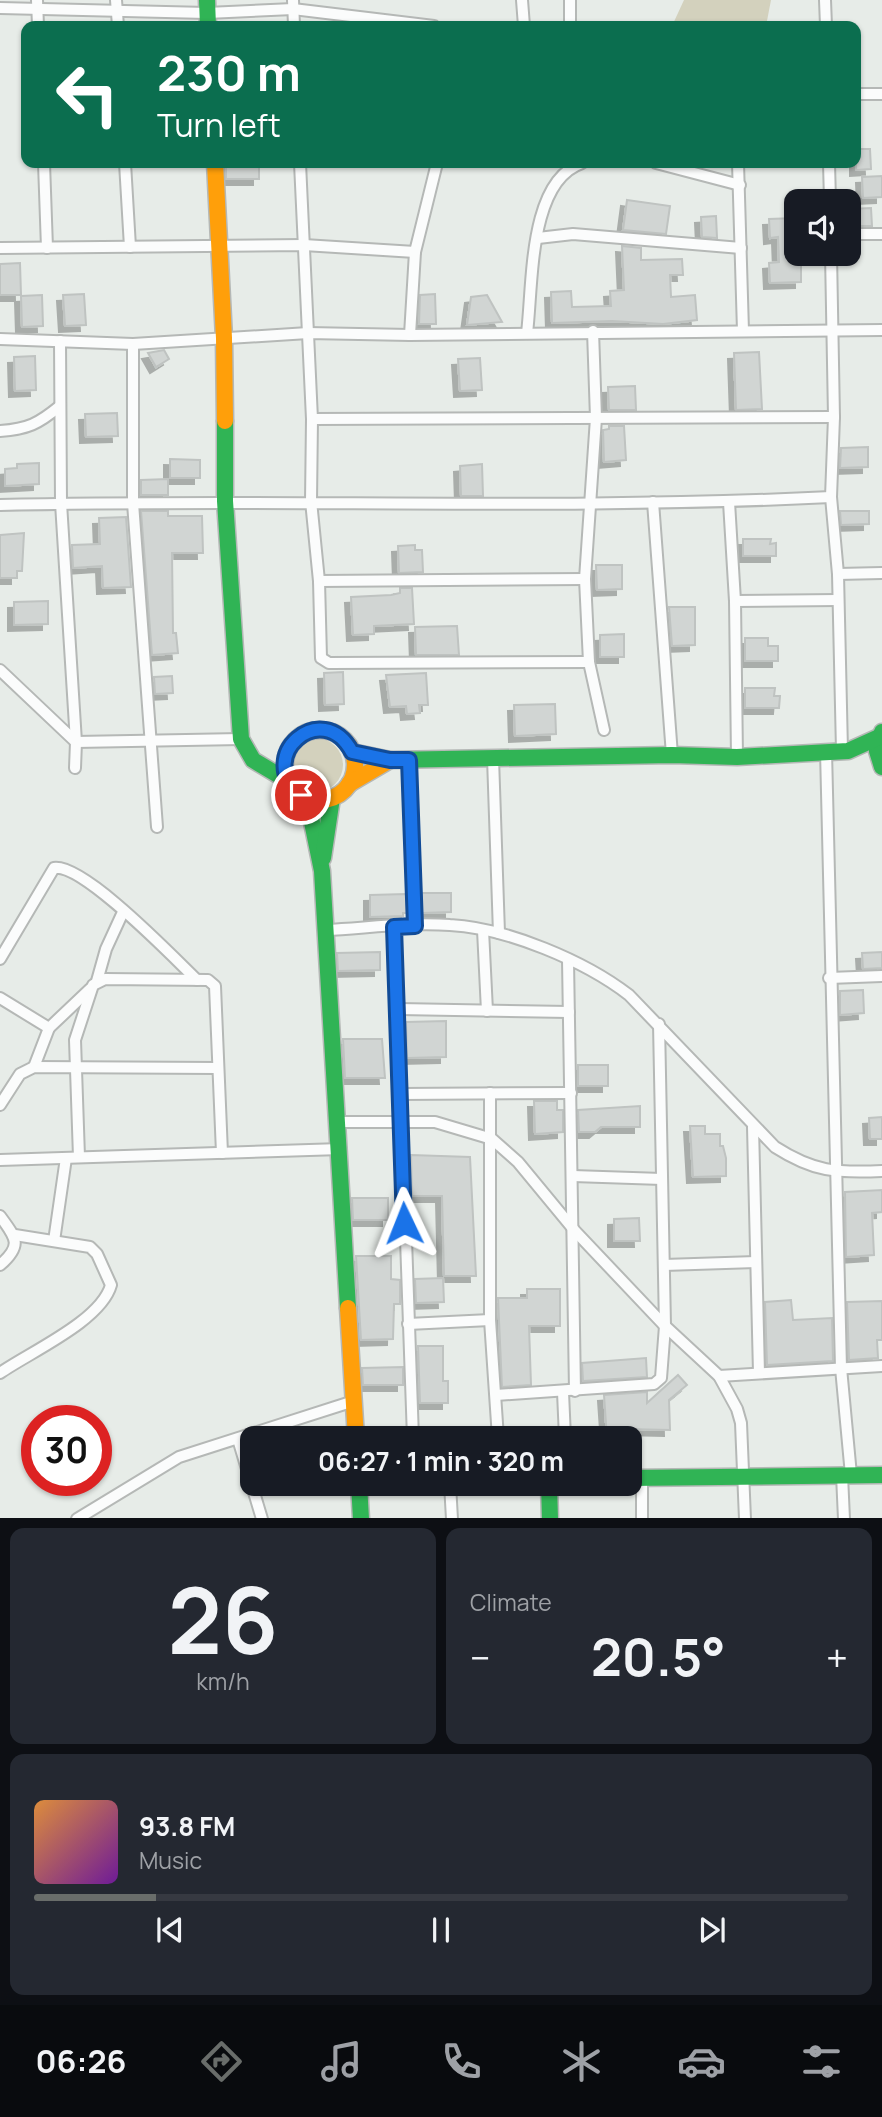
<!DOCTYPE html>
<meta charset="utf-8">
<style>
:root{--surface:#171b24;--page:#242831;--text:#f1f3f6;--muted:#9ea1a6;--line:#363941;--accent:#696d6a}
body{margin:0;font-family:Manrope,sans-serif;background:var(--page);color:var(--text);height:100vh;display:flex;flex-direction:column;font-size:26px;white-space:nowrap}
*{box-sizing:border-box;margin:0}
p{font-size:23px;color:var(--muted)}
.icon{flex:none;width:38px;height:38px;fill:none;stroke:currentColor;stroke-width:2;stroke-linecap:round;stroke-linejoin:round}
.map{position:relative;height:1518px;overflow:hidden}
.panel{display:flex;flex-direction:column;gap:10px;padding:10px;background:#0d0f14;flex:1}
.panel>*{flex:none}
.banner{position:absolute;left:21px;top:21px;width:840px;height:147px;border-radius:14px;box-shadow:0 2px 5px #0004;background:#0b6e4f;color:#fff;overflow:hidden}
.tools{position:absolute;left:784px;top:189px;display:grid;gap:14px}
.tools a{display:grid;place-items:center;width:77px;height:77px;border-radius:14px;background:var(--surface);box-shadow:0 2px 5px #0004;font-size:35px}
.speed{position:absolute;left:21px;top:1405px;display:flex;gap:14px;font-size:35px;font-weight:700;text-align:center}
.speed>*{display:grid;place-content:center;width:91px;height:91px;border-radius:50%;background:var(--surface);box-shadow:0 2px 5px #0004;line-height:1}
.speed .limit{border:10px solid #d22;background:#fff;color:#111}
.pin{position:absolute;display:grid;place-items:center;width:60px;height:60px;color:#fff;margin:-30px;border:4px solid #fff;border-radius:50%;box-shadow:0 2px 7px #0007}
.me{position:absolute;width:77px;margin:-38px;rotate:358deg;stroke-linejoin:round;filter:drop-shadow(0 0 5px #0008)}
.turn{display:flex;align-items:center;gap:24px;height:147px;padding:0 21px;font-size:32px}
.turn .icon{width:91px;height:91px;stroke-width:2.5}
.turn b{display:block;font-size:49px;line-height:60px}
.big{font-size:52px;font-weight:700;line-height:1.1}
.panel .widget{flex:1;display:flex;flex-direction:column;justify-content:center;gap:10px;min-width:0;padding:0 24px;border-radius:14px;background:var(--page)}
.panel .dial{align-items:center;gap:0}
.dial b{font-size:91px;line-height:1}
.song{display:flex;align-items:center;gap:21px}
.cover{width:84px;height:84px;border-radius:10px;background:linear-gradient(135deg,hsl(30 70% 55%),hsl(280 70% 35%))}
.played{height:7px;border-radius:4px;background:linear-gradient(90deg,var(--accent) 15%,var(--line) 15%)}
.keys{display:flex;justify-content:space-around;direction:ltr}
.heat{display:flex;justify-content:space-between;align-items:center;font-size:38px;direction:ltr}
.panel .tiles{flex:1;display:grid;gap:10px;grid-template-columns:1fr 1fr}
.widget:last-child{grid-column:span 2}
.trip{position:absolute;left:240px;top:1426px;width:402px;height:70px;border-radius:14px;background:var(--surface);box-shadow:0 2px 5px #0004;font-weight:700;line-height:70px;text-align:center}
.tabs{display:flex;height:112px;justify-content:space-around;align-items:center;background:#090b0e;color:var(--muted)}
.tabs .icon{width:49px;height:49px}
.tabs .active{color:var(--accent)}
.tabs b{font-size:32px;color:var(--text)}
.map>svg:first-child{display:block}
</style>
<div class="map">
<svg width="882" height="1519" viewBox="0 0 882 1519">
<defs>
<filter id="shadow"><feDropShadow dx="-6" dy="6" stdDeviation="0" flood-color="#0004"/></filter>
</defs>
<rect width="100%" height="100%" fill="#e7ece8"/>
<g fill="#d3d1bd">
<path d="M684,0H771L766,26H672Z"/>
<circle cx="316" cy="765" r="27"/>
</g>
<g fill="#d1d5d3" stroke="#bfc3c1" stroke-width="2" filter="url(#shadow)">
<path d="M856,149H870L871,169L856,170Z"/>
<rect x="226" y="163" width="33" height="16"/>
<path d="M882,176V197L863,198L862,177Z"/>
<path d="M627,200L670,206L666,234L623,230Z"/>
<path d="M871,208L872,226H849V209Z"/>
<path d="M716,216L717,238L702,237L701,217Z"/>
<path d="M796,218V254H801V282L770,283L769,263L779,262L778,237L770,238L769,219Z"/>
<path d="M622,246L641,248V260L682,259L683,275H670L671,297L695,295L697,320L663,324L612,321L552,323L551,292L571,291L572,307L611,306L610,291L624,290Z"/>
<path d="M20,263L21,295H0V264Z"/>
<path d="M84,294L86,325L65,326L63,295Z"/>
<path d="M435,294L436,324H419L420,295Z"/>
<path d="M42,295L43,326L22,327L21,296Z"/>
<path d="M487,295L502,322L467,325L471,297Z"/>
<path d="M164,350L169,359L156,367L148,353Z"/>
<path d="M759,352L762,409L736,410L734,353Z"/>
<path d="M35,356L36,390L15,391L14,357Z"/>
<path d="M480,358L482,390L460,391L458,359Z"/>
<path d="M635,386L636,410H609L608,387Z"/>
<path d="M117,413L118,436L86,437L85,414Z"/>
<path d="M609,426H624L626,460L604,462L603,430L609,429Z"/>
<path d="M868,447V467L840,468L841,448Z"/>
<path d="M170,459L200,460V478H170Z"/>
<path d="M39,463V484L5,486V469L17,468V464Z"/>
<path d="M482,464L483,496H461L460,466Z"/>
<path d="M168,479V495H141V480Z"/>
<path d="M141,511H168V516H202L203,553H172L173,633H176L178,653L152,655Z"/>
<path d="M840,511H869V524L841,525Z"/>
<path d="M126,517L131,587L103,588L102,566L73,568L72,545L100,544L99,518Z"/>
<path d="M24,533L22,571H17V578H0V535Z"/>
<path d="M743,539H771L770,544L776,543V556H743Z"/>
<path d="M415,545V550H422L423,572L399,573L398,546Z"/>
<path d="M596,565H622V589L597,590Z"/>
<path d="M400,588H412L414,624L374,626V634L353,635L351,597L391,595L400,593Z"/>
<path d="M48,601V624L14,625V602Z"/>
<path d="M669,607H695V645L672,646Z"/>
<path d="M457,626L459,655H416L415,627Z"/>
<path d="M624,634V657H600V635Z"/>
<path d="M745,638H768V646H778V661H745Z"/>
<path d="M343,672L344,704L325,705L324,673Z"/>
<path d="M426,673L428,705H419L420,713L407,714L406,706L390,707L386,675Z"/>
<path d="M172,676L173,693L155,694L154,677Z"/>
<path d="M745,688H775L774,696H780L779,708H745Z"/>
<path d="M555,704L556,734L515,736L514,705Z"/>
<path d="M451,893V912L422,913V893Z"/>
<path d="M406,894L407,913H403V916L370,917V895Z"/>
<path d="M380,952V970L338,971L337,953Z"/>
<path d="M882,952V968L863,969L862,953Z"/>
<path d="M863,990L864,1013L840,1015V991Z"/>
<path d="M446,1021V1057L407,1058L406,1022Z"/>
<path d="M343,1039H382L385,1078H345Z"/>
<rect x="578" y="1065" width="30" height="21"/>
<path d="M534,1101H557V1110H563V1132L535,1134Z"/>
<path d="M640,1106V1127H601L595,1132H579L578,1110Z"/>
<path d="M882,1117V1139H870L869,1118Z"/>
<path d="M690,1126H705V1134H720V1146H723L726,1158V1176L693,1177Z"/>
<path d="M411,1155L470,1157L476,1276H444L442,1196H412Z"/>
<path d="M882,1190V1212L872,1213L874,1255L846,1257L845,1192Z"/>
<path d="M352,1198H388V1220H353Z"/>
<path d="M639,1218L640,1241H614V1219Z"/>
<path d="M356,1256H391V1279L400,1280V1304H394L393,1339L361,1340Z"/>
<path d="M443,1278L444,1302L416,1303L415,1279Z"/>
<path d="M527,1289H560V1326H529L531,1385L502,1387L498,1298H527Z"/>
<path d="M791,1300L793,1320L832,1318L833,1361L767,1365L765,1302Z"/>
<path d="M882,1301V1340H877L878,1358L849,1360L847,1302Z"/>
<path d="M418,1346H443V1381H448V1403H420Z"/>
<path d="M646,1358L647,1377L583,1381L582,1363Z"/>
<path d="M403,1367V1385H363L362,1368Z"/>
<path d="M678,1375L687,1385L669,1400L670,1430L627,1429V1438H607L604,1395L647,1392V1403Z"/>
</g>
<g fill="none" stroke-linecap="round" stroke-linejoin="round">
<g stroke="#b5b8b6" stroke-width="14">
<g id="street">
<path d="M37,0L38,26"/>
<path d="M116,0L118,26"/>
<path d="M293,0L294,26"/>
<path d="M522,0L524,26"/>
<path d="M825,0L826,26"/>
<path d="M0,8L207,13L293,9L434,26"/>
<path d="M570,26V0"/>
<path d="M856,94H882"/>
<path d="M44,163L47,248"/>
<path d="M125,163L130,247"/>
<path d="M300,163L312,419L311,501L319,581L321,658L329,663L589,662"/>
<path d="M656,163L740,185"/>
<path d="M738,163L743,331"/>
<path d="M829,163L830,201"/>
<path d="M849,234H882"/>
<path d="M538,238L573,234L741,248"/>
<path d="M0,248L304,245L415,252"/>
<path d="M831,254L834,417L831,497L838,574L842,751"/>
<path d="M593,331L596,418L585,579L589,662L604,730"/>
<path d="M527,333C533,285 528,181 582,163"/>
<path d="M410,335L415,252L437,163"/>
<path d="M0,339L133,344L308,333L410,335L882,330"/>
<path d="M60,341L61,503L76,742L75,768"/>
<path d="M133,344V503L157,827"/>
<path d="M312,419L834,417"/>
<path d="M0,431C28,429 38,424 60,406"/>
<path d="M653,502L672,755"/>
<path d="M729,502L735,601L737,757"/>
<path d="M0,505C277,498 554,511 831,497"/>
<path d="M838,574L882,573"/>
<path d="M319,581L585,579"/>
<path d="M735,601L838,600"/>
<path d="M0,670L76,742L241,739"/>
<path d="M826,751L841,1368L851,1475"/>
<path d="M493,758L499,933"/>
<path d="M409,760L415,926"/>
<path d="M395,927L413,1438"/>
<path d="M326,930C367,928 410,922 450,925C507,928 585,961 629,995L775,1147C814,1172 836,1173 882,1171"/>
<path d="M483,930L487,1011"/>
<path d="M0,959L54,868C83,863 173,957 197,980"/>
<path d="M568,960L575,1391"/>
<path d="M829,978L882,976"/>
<path d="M97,981L106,949L123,912"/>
<path d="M0,998L49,1028L34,1067"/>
<path d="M399,1009L569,1012"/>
<path d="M49,1028L90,989"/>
<path d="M490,1093V1320L498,1438"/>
<path d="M401,1094L571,1093"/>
<path d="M0,1105L20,1074L34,1067L218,1068"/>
<path d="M339,1122H435L492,1139L518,1162L575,1231L665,1326L719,1376L737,1409L741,1423L745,1519"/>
<path d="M753,1127L759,1373"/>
<path d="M79,1157L75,1040L93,985L105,979L208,980L215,986L222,1153"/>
<path d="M0,1160L341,1149"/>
<path d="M573,1176L662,1179"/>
<path d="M0,1216C16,1238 23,1245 0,1265"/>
<path d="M54,1241L66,1158"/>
<path d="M664,1265L756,1262"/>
<path d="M408,1324L490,1320"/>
<path d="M0,1373C30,1352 101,1321 111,1285L97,1254L90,1247L15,1235"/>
<path d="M719,1376L882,1366"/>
<path d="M563,1392L565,1438"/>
<path d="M496,1395L654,1384L661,1378L665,1326L659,1024"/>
<path d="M238,1439L262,1519"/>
<path d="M842,1475L844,1519"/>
<path d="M642,1478V1519"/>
<path d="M450,1484L452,1519"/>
<path d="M77,1519L179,1457L354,1401"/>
</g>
</g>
<g stroke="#b5b8b6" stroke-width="19">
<g id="fast">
<path d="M207,0L208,26"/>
<path d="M225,421V501L241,739L253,760L288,781"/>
<path d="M882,732L877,751L882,767"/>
<path d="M352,752L390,760L672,755L737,757L848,751L879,737"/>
<path d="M307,798L322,871L348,1308"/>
<path d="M323,858L332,798"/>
<path d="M630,1478L882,1475"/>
<path d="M359,1484L361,1519"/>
<path d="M549,1484L550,1519"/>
</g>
</g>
<g stroke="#b5b8b6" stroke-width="19">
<g id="slow">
<path d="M215,163L224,338L225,421"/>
<circle cx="320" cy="765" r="35"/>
<path d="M349,784L390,760"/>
<path d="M348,1308L356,1438"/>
</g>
</g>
<use href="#street" stroke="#fbfcfc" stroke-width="10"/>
<use href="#fast" stroke="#30b455" stroke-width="16"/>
<use href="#slow" stroke="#ff9f0a" stroke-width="16"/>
</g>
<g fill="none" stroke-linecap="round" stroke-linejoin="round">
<g stroke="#114b97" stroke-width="18">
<path id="route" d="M301,795C253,758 322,696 352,752L390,760H409L415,926L394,927L404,1223"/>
</g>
<use href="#route" stroke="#1a73e8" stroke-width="12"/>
</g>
</svg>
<div class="tools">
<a><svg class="icon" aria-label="sound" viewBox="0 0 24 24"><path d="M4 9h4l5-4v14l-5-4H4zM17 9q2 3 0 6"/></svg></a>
</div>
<div class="speed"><div class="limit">30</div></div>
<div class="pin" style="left:301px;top:795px;background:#d93025"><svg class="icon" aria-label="arrive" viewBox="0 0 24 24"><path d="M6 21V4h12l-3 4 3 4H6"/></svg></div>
<svg class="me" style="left:404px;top:1223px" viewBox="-20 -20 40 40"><path d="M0-17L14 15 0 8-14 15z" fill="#1a73e8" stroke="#fff" stroke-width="4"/></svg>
<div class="trip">06:27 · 1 min · 320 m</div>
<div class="banner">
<div class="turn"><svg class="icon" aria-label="left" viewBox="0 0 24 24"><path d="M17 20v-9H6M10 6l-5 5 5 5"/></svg><div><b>230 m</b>Turn left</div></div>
</div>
</div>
<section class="panel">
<div class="tiles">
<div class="widget dial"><b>26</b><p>km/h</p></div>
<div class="widget"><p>Climate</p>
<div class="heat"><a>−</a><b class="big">20.5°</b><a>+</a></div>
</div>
<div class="widget">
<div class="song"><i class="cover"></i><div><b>93.8 FM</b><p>Music</p></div></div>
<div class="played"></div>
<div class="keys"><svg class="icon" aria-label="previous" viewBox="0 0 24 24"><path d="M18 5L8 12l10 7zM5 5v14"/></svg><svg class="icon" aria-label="pause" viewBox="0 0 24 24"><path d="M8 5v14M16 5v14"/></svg><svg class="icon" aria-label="next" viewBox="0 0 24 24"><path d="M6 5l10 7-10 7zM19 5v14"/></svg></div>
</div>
</div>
</section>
<nav class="tabs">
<b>06:26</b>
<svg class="icon active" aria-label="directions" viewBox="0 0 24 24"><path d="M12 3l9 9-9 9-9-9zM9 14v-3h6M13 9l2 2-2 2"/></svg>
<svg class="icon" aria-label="music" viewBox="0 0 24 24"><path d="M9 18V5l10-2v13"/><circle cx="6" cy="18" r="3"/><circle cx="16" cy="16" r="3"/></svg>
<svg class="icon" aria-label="phone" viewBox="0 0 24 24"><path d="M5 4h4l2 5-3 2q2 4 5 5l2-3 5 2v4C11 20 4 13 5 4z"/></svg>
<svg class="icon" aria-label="climate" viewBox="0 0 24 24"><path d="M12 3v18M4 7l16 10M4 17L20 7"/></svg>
<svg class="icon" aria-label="car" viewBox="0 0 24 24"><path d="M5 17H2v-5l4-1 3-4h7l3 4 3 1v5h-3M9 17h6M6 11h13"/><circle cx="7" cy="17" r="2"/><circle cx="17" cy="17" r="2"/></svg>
<svg class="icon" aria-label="filters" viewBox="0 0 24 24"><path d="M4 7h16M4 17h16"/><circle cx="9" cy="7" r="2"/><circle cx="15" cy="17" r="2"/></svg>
</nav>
